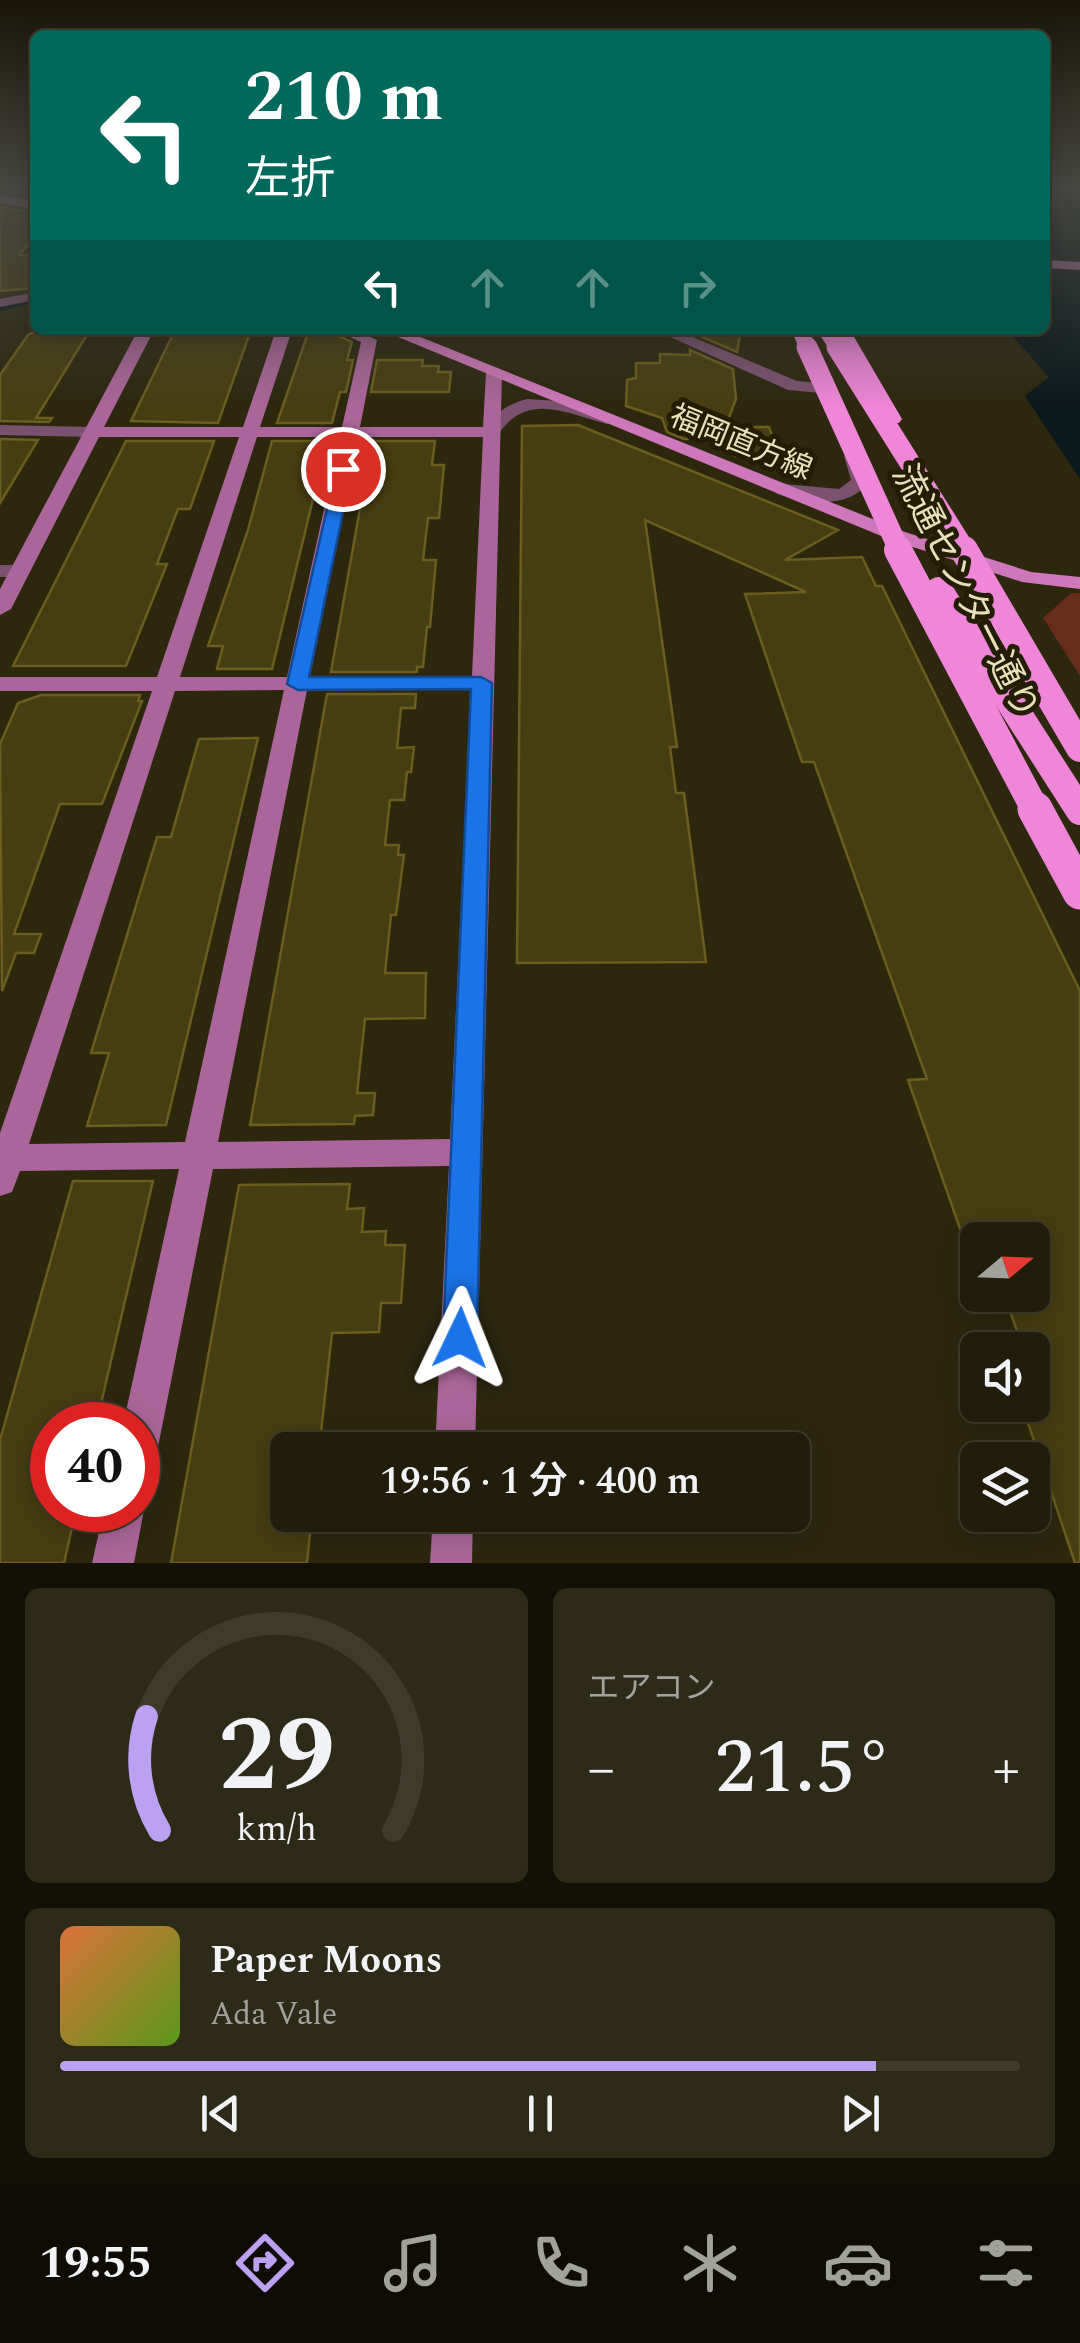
<!DOCTYPE html>
<html lang="ja">
<meta charset="utf-8">
<style>
:root{--surface:#221d0a;--page:#2e2a18;--text:#f1f3f6;--muted:#a2a29c;--line:#3f3b2b;--accent:#bca0f2}
body{margin:0;font-family:Spectral,"Noto Sans JP",serif;background:var(--page);color:var(--text);height:100vh;display:flex;flex-direction:column;font-size:38px;white-space:nowrap}
*{box-sizing:border-box;margin:0}
p{font-size:32px;color:var(--muted)}
.icon{flex:none;width:55px;height:55px;fill:none;stroke:currentColor;stroke-width:2;stroke-linecap:round;stroke-linejoin:round}
.map{position:relative;height:1563px;overflow:hidden}
.side{display:flex;flex-direction:column;gap:25px;padding:25px;background:#131006;flex:1}
.side>*{flex:none}
.hud{position:absolute;left:30px;top:30px;width:1020px;height:305px;border-radius:15px;box-shadow:0 5px 25px #0003,0 0 0 2px var(--line);background:#00695c;color:#fff;overflow:hidden}
.needle{width:65px;rotate:71deg}
.fabs{position:absolute;left:960px;top:1222px;display:grid;gap:20px}
.fabs a{display:grid;place-items:center;width:90px;height:90px;border-radius:15px;background:var(--surface);box-shadow:0 5px 25px #0003,0 0 0 2px var(--line);font-size:50px}
.speed{position:absolute;left:30px;top:1402px;display:flex;gap:20px;font-size:50px;font-weight:700;text-align:center}
.speed>*{display:grid;place-content:center;width:130px;height:130px;border-radius:50%;background:var(--surface);box-shadow:0 5px 25px #0003,0 0 0 2px var(--line);line-height:1}
.speed .limit{border:15px solid #d22;background:#fff;color:#111}
.pin{position:absolute;display:grid;place-items:center;width:85px;height:85px;color:#fff;margin:-42px;border:5px solid #fff;border-radius:50%;box-shadow:0 2px 10px #0007}
.me{position:absolute;width:110px;margin:-55px;rotate:2deg;stroke-linejoin:round;filter:drop-shadow(0 0 8px #0008)}
.turn{display:flex;align-items:center;gap:35px;height:210px;padding:0 50px;font-size:45px}
.turn .icon{width:130px;height:130px;stroke-width:2.5}
.turn b{display:block;font-size:70px;line-height:85px}
.lanes{display:flex;align-items:center;height:95px;padding:0 50px;background:#0003;justify-content:center;gap:50px;direction:ltr}
.lanes .off{opacity:.35}
.big{font-size:75px;font-weight:600;line-height:1.1}
.side .widget{flex:1;display:flex;flex-direction:column;justify-content:center;gap:15px;min-width:0;padding:0 35px;border-radius:15px;background:var(--page)}
.side .dial{align-items:center;gap:0}
.dial svg{height:260px;overflow:visible;fill:none;stroke:var(--line);stroke-width:7;stroke-linecap:round;text-anchor:middle}
.dial text{fill:var(--text);stroke:none}
.song{display:flex;align-items:center;gap:30px}
.cover{width:120px;height:120px;border-radius:15px;background:linear-gradient(135deg,hsl(20 70% 55%),hsl(90 70% 35%))}
.played{height:10px;border-radius:5px;background:linear-gradient(90deg,var(--accent) 85%,var(--line) 85%)}
.keys{display:flex;justify-content:space-around;direction:ltr}
.heat{display:flex;justify-content:space-between;align-items:center;font-size:55px;direction:ltr}
.side .tiles{flex:1;display:grid;gap:25px;grid-template-columns:1fr 1fr}
.widget:last-child{grid-column:span 2}
.trip{position:absolute;left:270px;top:1432px;width:540px;height:100px;border-radius:15px;background:var(--surface);box-shadow:0 5px 25px #0003,0 0 0 2px var(--line);font-weight:600;line-height:100px;text-align:center}
.dock{display:flex;height:160px;justify-content:space-around;align-items:center;background:#0e0c04;color:var(--muted)}
.dock .icon{width:70px;height:70px}
.dock .current{color:var(--accent)}
.dock b{font-size:45px;color:var(--text)}
.map>svg:first-child{display:block}
</style>
<div class="map">
<svg width="1080" height="1563" viewBox="0 0 1080 1563">
<rect width="100%" height="100%" fill="#2d270e"/>
<path fill="#662d1d" d="M1071,593H1080V676L1043,618Z"/>
<path fill="#0b181c" d="M1045,189H1080V479L1025,396L1049,377L1007,330H1045Z"/>
<g fill="none" stroke-linecap="round" stroke-linejoin="round">
<path stroke="#0b181c" stroke-width="4" d="M0,309L35,301"/>
</g>
<g fill="#473d12" stroke="#6b5d1f" stroke-width="2.5">
<path d="M0,207L35,213V237L19,255L35,256V288L0,291Z"/>
<path d="M38,330H90L36,418H52L49,422L0,421V375L28,335Z"/>
<path d="M175,330H251L218,423L131,421Z"/>
<path d="M309,330H326L352,342L347,360H353L346,392H340L332,423H277Z"/>
<path d="M694,330H741L737,352L693,333Z"/>
<path d="M690,350L733,369L736,399L721,438L684,439L667,432L662,418L626,406L627,380L636,378V363H660V354L690,355Z"/>
<path d="M377,360H423L422,366H439L438,372H451L449,392H371Z"/>
<path d="M578,425L838,530L785,560L862,557L876,586H882L1080,991V1563H1075L1022,1405H1032V1350H1024L1004,1295H1032V1240H964L908,1080L927,1079L814,762H802L745,594L806,592L645,520L677,747H670L676,793H684L706,962L517,963L522,426Z"/>
<path d="M726,427H769L779,455L735,456Z"/>
<path d="M0,439L38,440L0,503Z"/>
<path d="M126,441H214L190,509H178L157,564H167L126,666H13Z"/>
<path d="M272,441H327L272,669H217L223,646H208L248,530Z"/>
<path d="M372,441H435L432,465H444L439,518H428L423,560H436L430,627H427L423,667H417V672H331Z"/>
<path d="M327,694H416L415,708H401L397,748L414,747L411,772H407L404,800H390L385,845H399L398,855H404L396,915H391L385,973H426L425,1018L365,1019L357,1093H375L373,1115L355,1116L354,1124L250,1125Z"/>
<path d="M41,695H140L138,701H142L102,804H60L14,934H41L34,953H16L2,991L0,744L18,703Z"/>
<path d="M258,738L166,1125L87,1126L109,1053H91L157,837H171L199,739Z"/>
<path d="M73,1181H153L96,1425H52V1510H76L64,1563H0V1440Z"/>
<path d="M350,1184L347,1209L364,1208L362,1232L386,1231L385,1245H405L401,1303H381L379,1332L332,1333L319,1450H288V1515H312L307,1563H171L239,1185Z"/>
</g>
<g fill="none" stroke-linecap="round" stroke-linejoin="round">
<g fill="#7b5170" fill-rule="evenodd">
<path d="M35,292V300L0,307V299Z"/>
<path d="M655,330H676L797,381L821,383L829,388L821,393L788,390Z"/>
<path d="M527,399L559,401L616,419L607,424C564,413 527,391 497,436H485L482,432C495,413 505,405 527,399Z"/>
<path d="M0,425L92,427L101,432L92,437L0,435Z"/>
<path d="M853,451L862,456L870,481C847,511 810,502 777,494L775,490L784,484L839,489L851,480L844,456Z"/>
<path d="M0,565H19L29,571L19,577H0Z"/>
</g>
<g fill="#aa669a" fill-rule="evenodd">
<path d="M1045,260L1080,262V270L1045,268Z"/>
<path d="M138,330H154L104,427H243L276,330H292L260,427H342L361,342L334,330H356L377,340L360,427H483L486,373L494,368L502,373L475,1450H435L449,1166L213,1169L158,1447L152,1460L138,1466V1425H123L179,1169L20,1171L12,1192L0,1196V1133L152,691H0V677H157L239,437H99L11,609L0,615V589ZM257,437H340L287,677H180ZM358,437H483L472,676H310ZM284,690L185,1142L29,1144L175,691ZM307,690H471L450,1139L218,1142Z"/>
<path d="M138,1495L144,1510L134,1563H92L104,1510H138Z"/>
<path d="M433,1515H473L472,1563H430Z"/>
</g>
<g fill="#ce77ba" fill-rule="evenodd">
<path d="M0,195L35,201V209L0,203Z"/>
<path d="M381,330H403L905,532L1031,572L1080,577V589L1022,582L891,540Z"/>
</g>
<path fill="#ef86d7" fill-rule="evenodd" d="M832,330H850L902,419L899,423H885Z"/>
<g stroke="#ef86d7" stroke-width="16">
<path d="M800,330L808,349"/>
<path d="M826,330L839,349"/>
</g>
<g stroke="#ef86d7" stroke-width="21">
<path d="M807,347L900,552"/>
<path d="M837,347L966,552"/>
</g>
<g stroke="#ef86d7" stroke-width="28">
<path d="M898,550L1036,811"/>
<path d="M964,550L1080,748"/>
<path d="M939,591L1080,811"/>
</g>
<path stroke="#ef86d7" stroke-width="35" d="M1035,809L1080,892"/>
</g>
<linearGradient id="sky" x2="0" y2="1"><stop stop-color="#191508"/><stop offset="0.46" stop-color="#464741"/><stop offset="1" stop-color="#464741" stop-opacity="0"/></linearGradient>
<rect width="1080" height="408" fill="url(#sky)"/>
<path fill="#1a73e8" stroke="#114b97" stroke-width="2.5" d="M337,465L352,469L309,677H481L492,683L477,1338L472,1349L460,1354L448,1349L443,1338L471,689L298,690L287,684Z"/>
<g text-anchor="middle" dominant-baseline="central" stroke-width="10" stroke-linejoin="round" paint-order="stroke">
<g font-size="30" fill="#e9e0ba" stroke="#231d04">
<text transform="translate(741 443) rotate(22)">福岡直方線</text>
</g>
<g font-size="35" fill="#e9e0ba" stroke="#231d04">
<text transform="translate(965 592) rotate(63)">流通センター通り</text>
</g>
</g>
</svg>
<div class="fabs">
<a><svg class="needle" viewBox="-14 -14 28 28"><path d="M0-13l5 13h-10z" fill="#e53935"/><path d="M0 13l5-13h-10z" fill="#a2a29c"/></svg></a>
<a><svg class="icon" aria-label="sound" viewBox="0 0 24 24"><path d="M4 9h4l5-4v14l-5-4H4zM17 9q2 3 0 6"/></svg></a>
<a><svg class="icon" aria-label="layers" viewBox="0 0 24 24"><path d="M12 4l9 5-9 5-9-5zM3 14l9 5 9-5"/></svg></a>
</div>
<div class="speed"><div class="limit">40</div></div>
<div class="pin" style="left:343px;top:469px;background:#d93025"><svg class="icon" aria-label="arrive" viewBox="0 0 24 24"><path d="M6 21V4h12l-3 4 3 4H6"/></svg></div>
<svg class="me" style="left:460px;top:1338px" viewBox="-20 -20 40 40"><path d="M0-17L14 15 0 8-14 15z" fill="#1a73e8" stroke="#fff" stroke-width="4"/></svg>
<div class="trip">19:56 · 1 分 · 400 m</div>
<div class="hud">
<div class="turn"><svg class="icon" aria-label="left" viewBox="0 0 24 24"><path d="M17 20v-9H6M10 6l-5 5 5 5"/></svg><div><b>210 m</b>左折</div></div>
<div class="lanes"><svg class="icon" aria-label="left" viewBox="0 0 24 24"><path d="M17 20v-9H6M10 6l-5 5 5 5"/></svg><svg class="icon off" aria-label="ahead" viewBox="0 0 24 24"><path d="M12 20V5M6 11l6-6 6 6"/></svg><svg class="icon off" aria-label="ahead" viewBox="0 0 24 24"><path d="M12 20V5M6 11l6-6 6 6"/></svg><svg class="icon off" aria-label="right" viewBox="0 0 24 24"><path d="M7 20v-9h11M14 6l5 5-5 5"/></svg></div>
</div>
</div>
<section class="side">
<div class="tiles">
<div class="widget dial"><svg viewBox="0 0 100 80">
<path d="M14 69A42 42 0 1 1 86 69"/>
<path d="M14 69A42 42 0 0 1 10 34" stroke="#bca0f2"/>
<text x="50" y="56" font-size="32" font-weight="700">29</text>
<text x="50" y="72" font-size="11">km/h</text>
</svg></div>
<div class="widget"><p>エアコン</p>
<div class="heat"><a>−</a><b class="big">21.5°</b><a>+</a></div>
</div>
<div class="widget">
<div class="song"><i class="cover"></i><div><b>Paper Moons</b><p>Ada Vale</p></div></div>
<div class="played"></div>
<div class="keys"><svg class="icon" aria-label="previous" viewBox="0 0 24 24"><path d="M18 5L8 12l10 7zM5 5v14"/></svg><svg class="icon" aria-label="pause" viewBox="0 0 24 24"><path d="M8 5v14M16 5v14"/></svg><svg class="icon" aria-label="next" viewBox="0 0 24 24"><path d="M6 5l10 7-10 7zM19 5v14"/></svg></div>
</div>
</div>
</section>
<nav class="dock">
<b>19:55</b>
<svg class="icon current" aria-label="directions" viewBox="0 0 24 24"><path d="M12 3l9 9-9 9-9-9zM9 14v-3h6M13 9l2 2-2 2"/></svg>
<svg class="icon" aria-label="music" viewBox="0 0 24 24"><path d="M9 18V5l10-2v13"/><circle cx="6" cy="18" r="3"/><circle cx="16" cy="16" r="3"/></svg>
<svg class="icon" aria-label="phone" viewBox="0 0 24 24"><path d="M5 4h4l2 5-3 2q2 4 5 5l2-3 5 2v4C11 20 4 13 5 4z"/></svg>
<svg class="icon" aria-label="climate" viewBox="0 0 24 24"><path d="M12 3v18M4 7l16 10M4 17L20 7"/></svg>
<svg class="icon" aria-label="car" viewBox="0 0 24 24"><path d="M5 17H2v-5l4-1 3-4h7l3 4 3 1v5h-3M9 17h6M6 11h13"/><circle cx="7" cy="17" r="2"/><circle cx="17" cy="17" r="2"/></svg>
<svg class="icon" aria-label="filters" viewBox="0 0 24 24"><path d="M4 7h16M4 17h16"/><circle cx="9" cy="7" r="2"/><circle cx="15" cy="17" r="2"/></svg>
</nav>
